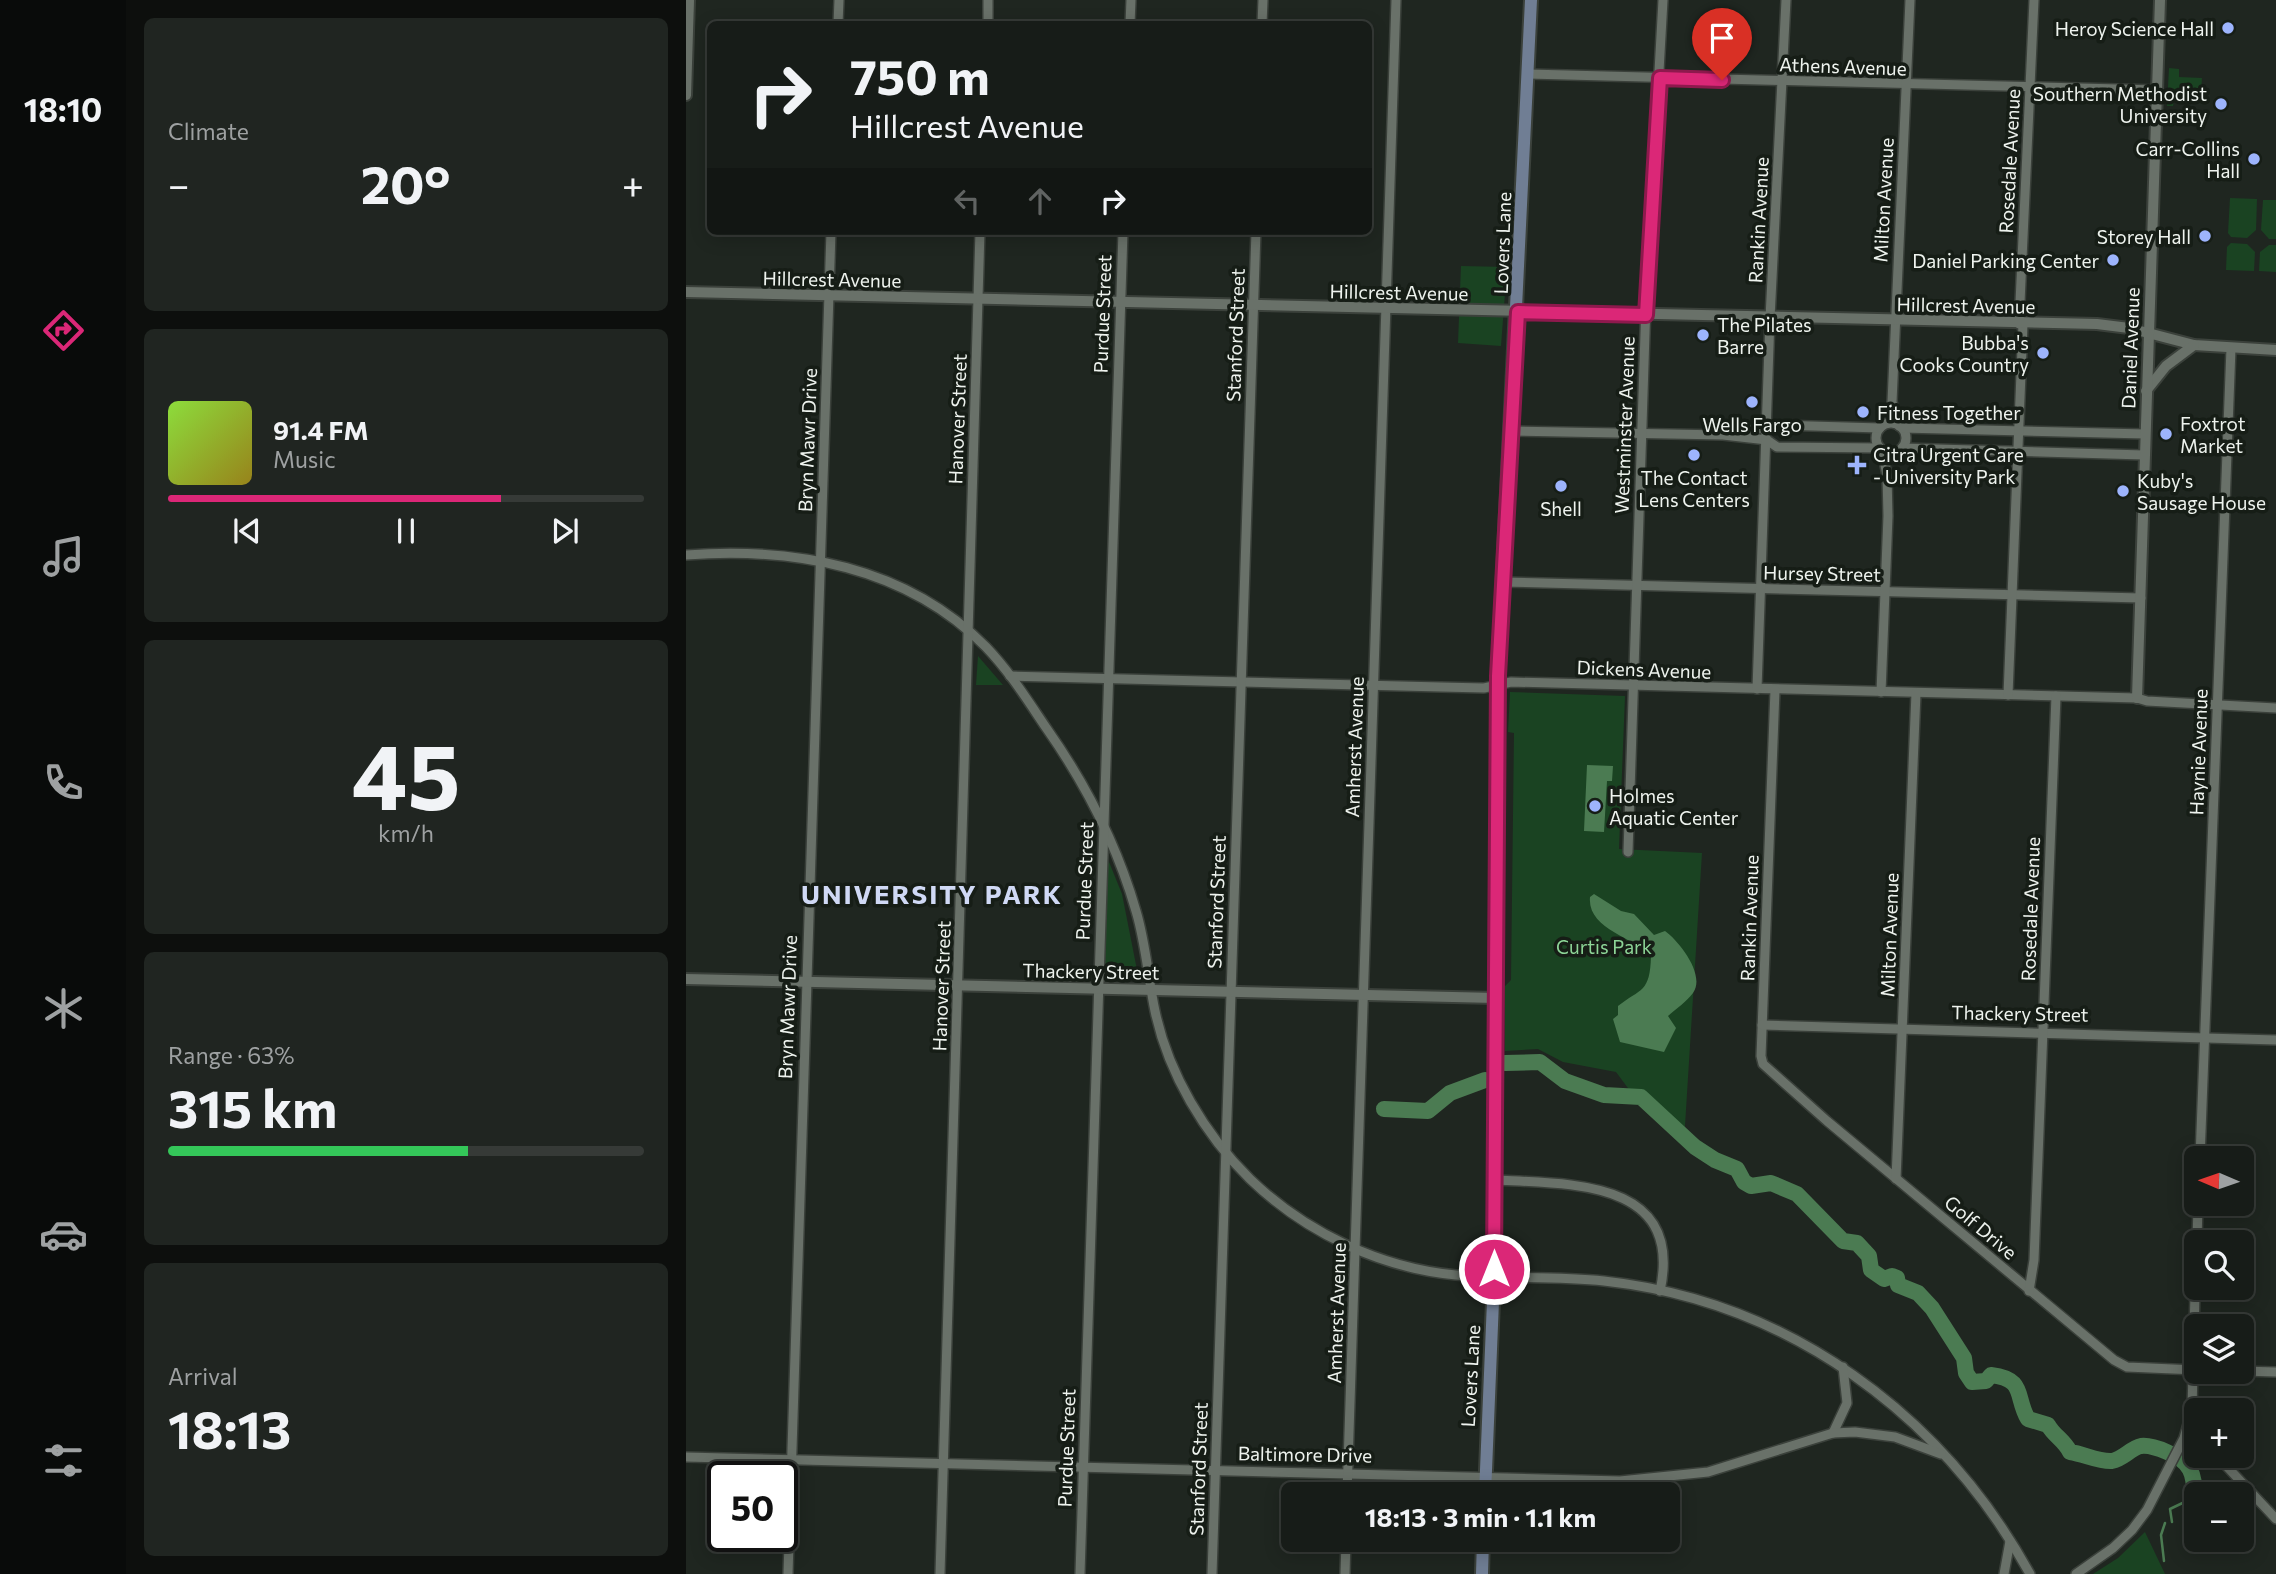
<!DOCTYPE html>
<meta charset="utf-8">
<style>
:root{--surface:#171c18;--page:#202521;--text:#f1f3f6;--muted:#9ea1a2;--line:#363a37;--accent:#db2777}
body{margin:0;font-family:Commissioner,sans-serif;background:var(--page);color:var(--text);height:100vh;display:flex;flex-direction:column;font-size:26px;white-space:nowrap}
*{box-sizing:border-box;margin:0}
p{font-size:23px;color:var(--muted)}
.icon{flex:none;width:38px;height:38px;fill:none;stroke:currentColor;stroke-width:2;stroke-linecap:round;stroke-linejoin:round}
.map{position:relative;flex:1;overflow:hidden}
.details{display:flex;flex-direction:column;gap:18px;padding:18px;background:#0d0f0d;width:560px}
.details>*{flex:none}
.top-card{position:absolute;left:21px;top:21px;width:665px;height:214px;border-radius:10px;box-shadow:0 4px 18px #0003,0 0 0 2px var(--line);background:#171c18;color:var(--text);overflow:hidden}
.needle{width:46px;rotate:272deg}
.controls{position:absolute;left:1498px;top:1146px;display:grid;gap:14px}
.controls a{display:grid;place-items:center;width:70px;height:70px;border-radius:10px;background:var(--surface);box-shadow:0 4px 18px #0003,0 0 0 2px var(--line);font-size:35px}
.speed{position:absolute;left:21px;top:1461px;display:flex;gap:14px;font-size:35px;font-weight:700;text-align:center}
.speed>*{display:grid;place-content:center;width:91px;height:91px;border-radius:50%;background:var(--surface);box-shadow:0 4px 18px #0003,0 0 0 2px var(--line);line-height:1}
.speed .limit{border:4px solid #111;border-radius:10px;background:#fff;color:#111}
.pin{position:absolute;display:grid;place-items:center;width:60px;height:60px;color:#fff;margin:-72px -30px;border-radius:50% 50% 50% 0;rotate:-45deg;box-shadow:0 0 7px #0007}
.pin .icon{rotate:45deg}
.me{position:absolute;width:77px;margin:-38px;rotate:0deg;stroke-linejoin:round;filter:drop-shadow(0 0 5px #0008)}
.turn{display:flex;align-items:center;gap:24px;height:147px;padding:0 28px;font-size:32px}
.turn .icon{width:91px;height:91px;stroke-width:2.5}
.turn b{display:block;font-size:49px;line-height:60px}
.lanes{display:flex;align-items:center;height:66px;padding:0 28px;background:#0003;justify-content:center;gap:35px;direction:ltr}
.lanes .off{opacity:.35}
.big{font-size:52px;font-weight:700;line-height:1.1}
.details .widget{flex:1;display:flex;flex-direction:column;justify-content:center;gap:10px;min-width:0;padding:0 24px;border-radius:10px;background:var(--page)}
.details .dial{align-items:center;gap:0}
.dial b{font-size:91px;line-height:1}
.song{display:flex;align-items:center;gap:21px}
.cover{width:84px;height:84px;border-radius:10px;background:linear-gradient(135deg,hsl(90 70% 55%),hsl(50 70% 35%))}
.played{height:7px;border-radius:4px;background:linear-gradient(90deg,var(--accent) 70%,var(--line) 70%)}
.keys{display:flex;justify-content:space-around;direction:ltr}
.heat{display:flex;justify-content:space-between;align-items:center;font-size:38px;direction:ltr}
.charge{height:10px;border-radius:5px;background:linear-gradient(90deg,#34c759 63%,var(--line) 0)}
.trip{position:absolute;left:595px;top:1482px;width:399px;height:70px;border-radius:10px;background:var(--surface);box-shadow:0 4px 18px #0003,0 0 0 2px var(--line);font-weight:700;line-height:70px;text-align:center}
main{display:flex;flex:1;min-height:0}
.menu{display:flex;flex-direction:column;width:126px;justify-content:space-around;align-items:center;background:#090b0a;color:var(--muted)}
.menu .icon{width:49px;height:49px}
.menu .selected{color:var(--accent)}
.menu b{font-size:32px;color:var(--text)}
.map>svg:first-child{display:block}
</style>
<main>
<nav class="menu">
<b>18:10</b>
<svg class="icon selected" aria-label="directions" viewBox="0 0 24 24"><path d="M12 3l9 9-9 9-9-9zM9 14v-3h6M13 9l2 2-2 2"/></svg>
<svg class="icon" aria-label="music" viewBox="0 0 24 24"><path d="M9 18V5l10-2v13"/><circle cx="6" cy="18" r="3"/><circle cx="16" cy="16" r="3"/></svg>
<svg class="icon" aria-label="phone" viewBox="0 0 24 24"><path d="M5 4h4l2 5-3 2q2 4 5 5l2-3 5 2v4C11 20 4 13 5 4z"/></svg>
<svg class="icon" aria-label="climate" viewBox="0 0 24 24"><path d="M12 3v18M4 7l16 10M4 17L20 7"/></svg>
<svg class="icon" aria-label="car" viewBox="0 0 24 24"><path d="M5 17H2v-5l4-1 3-4h7l3 4 3 1v5h-3M9 17h6M6 11h13"/><circle cx="7" cy="17" r="2"/><circle cx="17" cy="17" r="2"/></svg>
<svg class="icon" aria-label="filters" viewBox="0 0 24 24"><path d="M4 7h16M4 17h16"/><circle cx="9" cy="7" r="2"/><circle cx="15" cy="17" r="2"/></svg>
</nav>
<section class="details">
<div class="widget"><p>Climate</p>
<div class="heat"><a>−</a><b class="big">20°</b><a>+</a></div>
</div>
<div class="widget">
<div class="song"><i class="cover"></i><div><b>91.4 FM</b><p>Music</p></div></div>
<div class="played"></div>
<div class="keys"><svg class="icon" aria-label="previous" viewBox="0 0 24 24"><path d="M18 5L8 12l10 7zM5 5v14"/></svg><svg class="icon" aria-label="pause" viewBox="0 0 24 24"><path d="M8 5v14M16 5v14"/></svg><svg class="icon" aria-label="next" viewBox="0 0 24 24"><path d="M6 5l10 7-10 7zM19 5v14"/></svg></div>
</div>
<div class="widget dial"><b>45</b><p>km/h</p></div>
<div class="widget"><p>Range · 63%</p><b class="big">315 km</b><div class="charge"></div></div>
<div class="widget"><p>Arrival</p><b class="big">18:13</b></div>
</section>
<div class="map">
<svg width="1590" height="1574" viewBox="0 0 1590 1574">
<rect width="100%" height="100%" fill="#1f2620"/>
<g fill="#1a4322">
<path d="M1483,68L1493,69V77L1516,78L1514,102L1488,100L1487,106H1481Z"/>
<path d="M1544,198L1571,199L1570,230L1561,238L1545,237L1542,233Z"/>
<path d="M1577,200H1590V239H1583L1575,230Z"/>
<path d="M1545,243L1561,244L1569,252L1568,271L1540,270L1541,247Z"/>
<path d="M1583,245H1590V272L1573,271L1574,252Z"/>
<path d="M775,266L821,267L815,346L772,343Z"/>
<path d="M292,656L317,685H290Z"/>
<path d="M824,692L939,696L933,849L1016,853L998,1142L956,1107L930,1072L877,1062L852,1049L819,1051V986L825,980L828,733L822,732Z"/>
<path d="M421,857L436,894L453,980H416Z"/>
<path d="M1459,1532L1479,1574H1407L1432,1558Z"/>
</g>
<g fill="#4b7b52">
<path d="M901,765L927,766L926,781H921L918,832L898,831Z"/>
<path d="M908,894L935,911L948,914L968,935L979,931C993,941 1020,975 1007,993C1001,1001 990,1009 982,1016L990,1028L978,1052L934,1042L927,1019L932,1015V1006C955,988 964,993 965,956C948,937 901,929 904,897Z"/>
</g>
<g fill="none" stroke-linecap="round" stroke-linejoin="round">
<g stroke="#4b7b52" stroke-width="2.5">
<path d="M1486,1522L1484,1509L1509,1497"/>
<path d="M1478,1561L1475,1535L1479,1523"/>
</g>
<g stroke="#4b7b52" stroke-width="16">
<path d="M819,1063L854,1062L879,1081L918,1095L955,1097L1009,1147L1029,1160L1051,1169L1058,1182L1065,1186L1085,1183L1111,1194L1157,1241L1171,1243L1183,1256L1185,1270L1198,1279L1206,1276L1211,1278L1212,1285L1232,1293L1246,1308L1278,1358L1280,1373L1286,1382L1300,1381L1305,1375C1340,1379 1329,1397 1342,1419L1362,1425C1368,1436 1378,1440 1384,1452C1398,1454 1413,1462 1426,1461C1437,1459 1445,1448 1455,1446C1463,1445 1474,1449 1481,1452C1510,1464 1507,1477 1510,1504"/>
<path d="M698,1109L742,1111L764,1093L799,1080"/>
</g>
<g stroke="#3b413b" stroke-width="12">
<g id="minor">
<path d="M152,24L153,0"/>
<path d="M302,24V0"/>
<path d="M444,24L445,0"/>
<path d="M576,24L577,0"/>
<path d="M842,74L1471,90"/>
<path d="M1333,324L1348,0"/>
<circle cx="1205" cy="438" r="15"/>
<path d="M1213,426L1206,402L1224,0"/>
<path d="M1216,428L1459,434"/>
<path d="M825,431L1037,435L1081,440L1091,447L1194,448"/>
<path d="M1049,433L1089,425L1194,428"/>
<path d="M1216,448L1458,455"/>
<path d="M0,555C108,547 220,566 300,647C324,672 342,701 361,729C401,786 431,845 450,911C460,944 462,978 469,1011C482,1073 519,1135 564,1179C619,1232 694,1268 770,1275C819,1279 869,1276 918,1281C1102,1301 1256,1414 1344,1574"/>
<path d="M817,582L1455,598"/>
<path d="M324,676L755,687L798,688L825,682L1451,698L1461,701L1590,708"/>
<path d="M1071,689L1084,318L1100,0"/>
<path d="M1089,690L1075,1056L1077,1064L1141,1121L1428,1360L1441,1367L1510,1370"/>
<path d="M1195,692L1202,516L1201,475L1196,450"/>
<path d="M1322,695L1337,324"/>
<path d="M942,852L960,303L977,0"/>
<path d="M1076,1025L1590,1040"/>
<path d="M1514,1158L1545,348"/>
<path d="M1210,1179L1230,693"/>
<path d="M809,1180C887,1184 998,1180 974,1291"/>
<path d="M1511,1242L1512,1204"/>
<path d="M1343,1291L1348,1260L1370,696"/>
<path d="M1556,1371L1590,1372"/>
<path d="M1147,1433L1161,1403L1157,1367"/>
<path d="M1531,1456L1590,1519"/>
<path d="M0,1457L934,1481L1022,1472L1147,1433L1169,1432L1209,1437L1255,1454"/>
<path d="M661,1494L710,0"/>
<path d="M102,1574L145,231"/>
<path d="M254,1574L294,231"/>
<path d="M394,1574L437,231"/>
<path d="M526,1574L570,231"/>
<path d="M659,1574L660,1540"/>
<path d="M1318,1574L1324,1541"/>
<path d="M1390,1574L1427,1548L1446,1530L1461,1510L1498,1438L1506,1410L1510,1254"/>
</g>
</g>
<g stroke="#3b413b" stroke-width="14">
<g id="tertiary">
<path d="M0,95L3,0"/>
<path d="M0,292L1411,324L1443,328L1508,345L1590,350"/>
<path d="M1460,391L1480,366L1508,345"/>
<path d="M1451,698L1474,0"/>
<path d="M0,979L810,998"/>
</g>
</g>
<g stroke="#3b413b" stroke-width="16">
<g id="secondary">
<path d="M799,1494L808,1277L812,676L845,0"/>
<path d="M796,1574L797,1540"/>
</g>
</g>
<use href="#minor" stroke="#697169" stroke-width="9"/>
<use href="#tertiary" stroke="#697169" stroke-width="10"/>
<use href="#secondary" stroke="#707e94" stroke-width="12"/>
</g>
<g fill="none" stroke-linecap="round" stroke-linejoin="round">
<g stroke="#8e194d" stroke-width="18">
<path id="route" d="M808,1269L812,676L832,312L960,315L974,78L1036,80"/>
</g>
<use href="#route" stroke="#db2777" stroke-width="12"/>
</g>
<g fill="#9db4fd" stroke="#161d16" stroke-width="2.5">
<circle cx="1542" cy="28" r="7"/>
<circle cx="1535" cy="104" r="7"/>
<circle cx="1568" cy="159" r="7"/>
<circle cx="1519" cy="236" r="7"/>
<circle cx="1427" cy="260" r="7"/>
<circle cx="1017" cy="335" r="7"/>
<circle cx="1357" cy="353" r="7"/>
<circle cx="1066" cy="402" r="7"/>
<circle cx="1177" cy="412" r="7"/>
<circle cx="1480" cy="434" r="7"/>
<circle cx="1008" cy="455" r="7"/>
<path d="M1167.5 454.5h7v7h7v7h-7v7h-7v-7h-7v-7h7z"/>
<circle cx="875" cy="486" r="7"/>
<circle cx="1437" cy="491" r="7"/>
<circle cx="909" cy="806" r="7"/>
</g>
<g text-anchor="middle" dominant-baseline="central" stroke-width="7" stroke-linejoin="round" paint-order="stroke">
<g font-size="19" fill="#eef3ee" stroke="#161d16" text-anchor="end">
<text x="1528" y="28">Heroy Science Hall</text>
<text x="1521" y="93">Southern Methodist<tspan x="1521" dy="22">University</tspan></text>
<text x="1554" y="148">Carr-Collins<tspan x="1554" dy="22">Hall</tspan></text>
<text x="1505" y="236">Storey Hall</text>
<text x="1413" y="260">Daniel Parking Center</text>
<text x="1031" y="324" text-anchor="start">The Pilates<tspan x="1031" dy="22">Barre</tspan></text>
<text x="1343" y="342">Bubba's<tspan x="1343" dy="22">Cooks Country</tspan></text>
<text x="1191" y="412" text-anchor="start">Fitness Together</text>
<text x="1494" y="423" text-anchor="start">Foxtrot<tspan x="1494" dy="22">Market</tspan></text>
<text x="1066" y="424" text-anchor="middle">Wells Fargo</text>
<text x="1187" y="454" text-anchor="start">Citra Urgent Care<tspan x="1187" dy="22">- University Park</tspan></text>
<text x="1008" y="477" text-anchor="middle">The Contact<tspan x="1008" dy="22">Lens Centers</tspan></text>
<text x="1451" y="480" text-anchor="start">Kuby's<tspan x="1451" dy="22">Sausage House</tspan></text>
<text x="875" y="508" text-anchor="middle">Shell</text>
<text x="923" y="795" text-anchor="start">Holmes<tspan x="923" dy="22">Aquatic Center</tspan></text>
</g>
<g font-size="19" fill="#eef3ee" stroke="#161d16">
<text transform="translate(1157 66) rotate(2)">Athens Avenue</text>
<text transform="translate(1323 161) rotate(-87)">Rosedale Avenue</text>
<text transform="translate(1197 200) rotate(-87)">Milton Avenue</text>
<text transform="translate(1072 220) rotate(-87)">Rankin Avenue</text>
<text transform="translate(816 243) rotate(-88)">Lovers Lane</text>
<text transform="translate(146 279) rotate(1)">Hillcrest Avenue</text>
<text transform="translate(713 292) rotate(1)">Hillcrest Avenue</text>
<text transform="translate(1280 305) rotate(1)">Hillcrest Avenue</text>
<text transform="translate(416 314) rotate(-88)">Purdue Street</text>
<text transform="translate(549 335) rotate(-88)">Stanford Street</text>
<text transform="translate(1444 348) rotate(-88)">Daniel Avenue</text>
<text transform="translate(271 419) rotate(-88)">Hanover Street</text>
<text transform="translate(938 425) rotate(-88)">Westminster Avenue</text>
<text transform="translate(121 440) rotate(-88)">Bryn Mawr Drive</text>
<text transform="translate(1136 573) rotate(1)">Hursey Street</text>
<text transform="translate(958 669) rotate(2)">Dickens Avenue</text>
<text transform="translate(668 747) rotate(-88)">Amherst Avenue</text>
<text transform="translate(1512 752) rotate(-88)">Haynie Avenue</text>
<text transform="translate(398 881) rotate(-88)">Purdue Street</text>
<text transform="translate(530 902) rotate(-88)">Stanford Street</text>
<text transform="translate(1344 909) rotate(-88)">Rosedale Avenue</text>
<text transform="translate(1063 918) rotate(-88)">Rankin Avenue</text>
<text transform="translate(1203 935) rotate(-88)">Milton Avenue</text>
<text transform="translate(405 971) rotate(1)">Thackery Street</text>
<text transform="translate(255 986) rotate(-88)">Hanover Street</text>
<text transform="translate(101 1007) rotate(-88)">Bryn Mawr Drive</text>
<text transform="translate(1334 1013) rotate(1)">Thackery Street</text>
<text transform="translate(1295 1227) rotate(40)">Golf Drive</text>
<text transform="translate(650 1313) rotate(-88)">Amherst Avenue</text>
<text transform="translate(784 1376) rotate(-87)">Lovers Lane</text>
<text transform="translate(380 1448) rotate(-88)">Purdue Street</text>
<text transform="translate(619 1454) rotate(1)">Baltimore Drive</text>
<text transform="translate(512 1469) rotate(-88)">Stanford Street</text>
</g>
<g font-size="19" fill="#8dd597" stroke="#161d16">
<text x="918" y="946">Curtis Park</text>
</g>
<g font-size="26" font-weight="bold" letter-spacing="2" fill="#d0d9f5" stroke="#161d16">
<text x="246" y="893">UNIVERSITY PARK</text>
</g>
</g>
</svg>
<div class="controls">
<a><svg class="needle" viewBox="-14 -14 28 28"><path d="M0-13l5 13h-10z" fill="#e53935"/><path d="M0 13l5-13h-10z" fill="#9ea1a2"/></svg></a>
<a><svg class="icon" aria-label="search" viewBox="0 0 24 24"><circle cx="10" cy="10" r="6"/><path d="M15 15l6 6"/></svg></a>
<a><svg class="icon" aria-label="layers" viewBox="0 0 24 24"><path d="M12 4l9 5-9 5-9-5zM3 14l9 5 9-5"/></svg></a>
<a>+</a>
<a>−</a>
</div>
<div class="speed"><div class="limit">50</div></div>
<div class="pin" style="left:1036px;top:80px;background:#d93025"><svg class="icon" aria-label="arrive" viewBox="0 0 24 24"><path d="M6 21V4h12l-3 4 3 4H6"/></svg></div>
<svg class="me" style="left:808px;top:1269px" viewBox="-20 -20 40 40"><circle r="17" fill="#db2777" stroke="#fff" stroke-width="3"/><path d="M0-11L8 9 0 5-8 9z" fill="#fff"/></svg>
<div class="trip">18:13 · 3 min · 1.1 km</div>
<div class="top-card">
<div class="turn"><svg class="icon" aria-label="right" viewBox="0 0 24 24"><path d="M7 20v-9h11M14 6l5 5-5 5"/></svg><div><b>750 m</b>Hillcrest Avenue</div></div>
<div class="lanes"><svg class="icon off" aria-label="left" viewBox="0 0 24 24"><path d="M17 20v-9H6M10 6l-5 5 5 5"/></svg><svg class="icon off" aria-label="ahead" viewBox="0 0 24 24"><path d="M12 20V5M6 11l6-6 6 6"/></svg><svg class="icon" aria-label="right" viewBox="0 0 24 24"><path d="M7 20v-9h11M14 6l5 5-5 5"/></svg></div>
</div>
</div>
</main>
